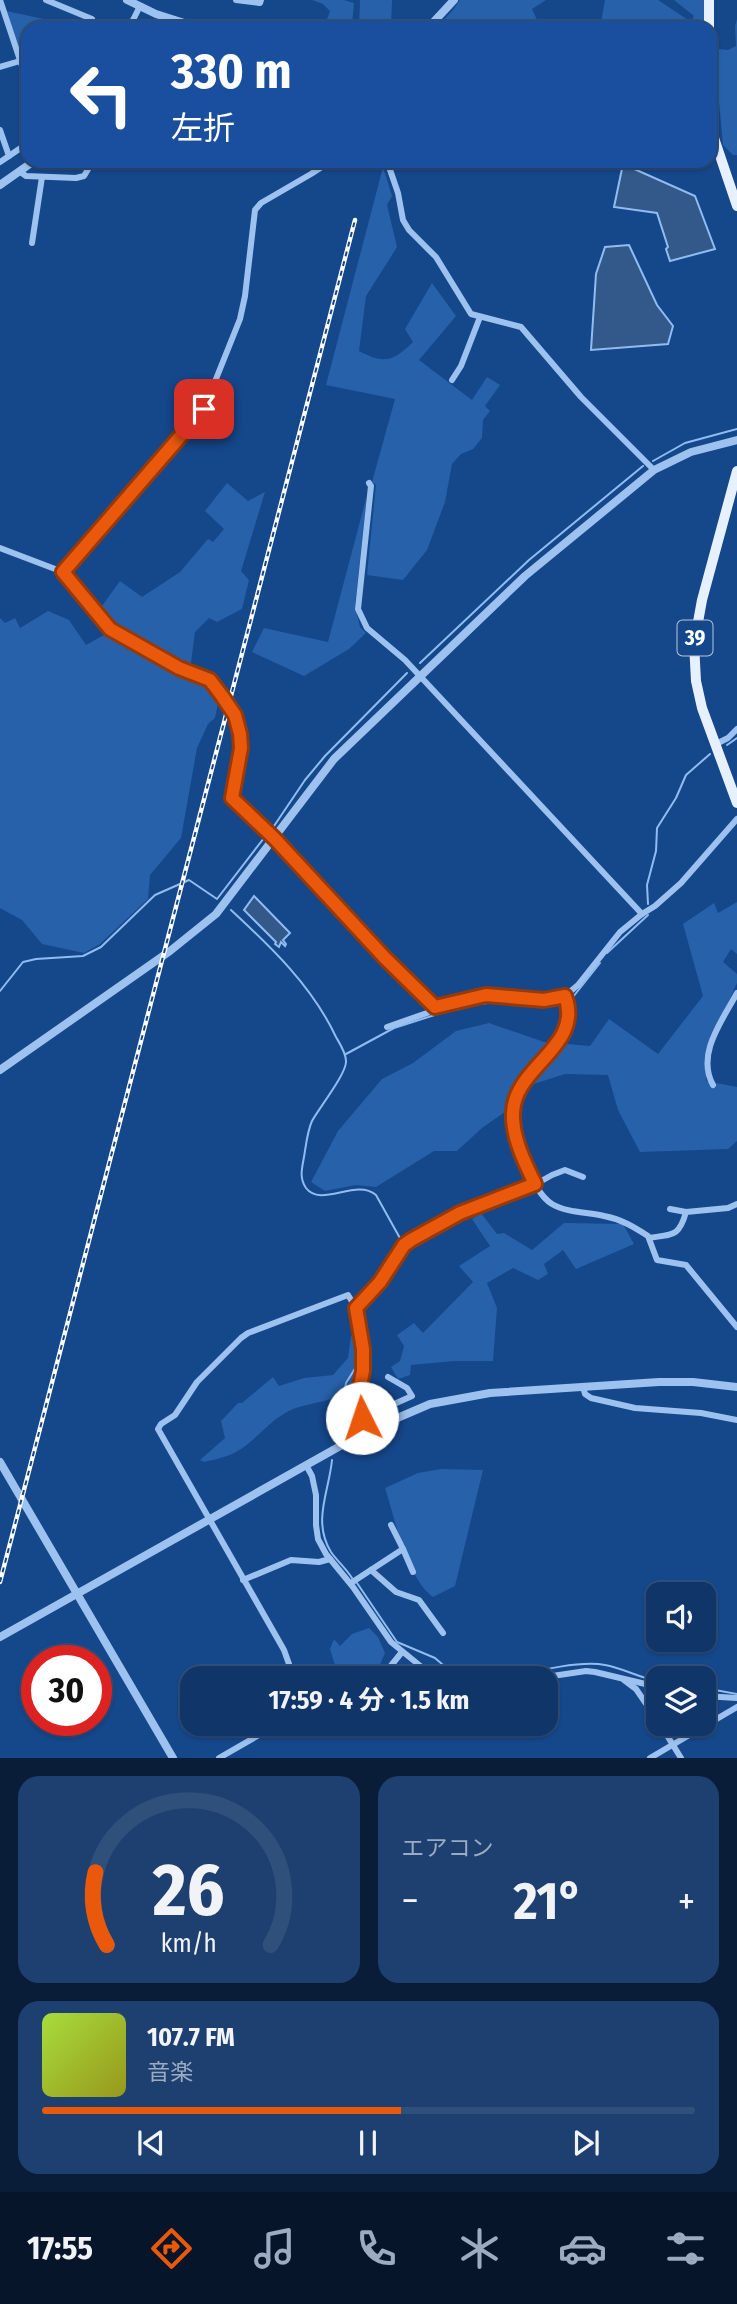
<!DOCTYPE html>
<html lang="ja">
<meta charset="utf-8">
<style>
:root{--surface:#103568;--page:#1e4071;--text:#f1f3f6;--muted:#9cabc0;--line:#30507c;--accent:#ea580c}
body{margin:0;font-family:"Fira Sans Condensed","Noto Sans JP",sans-serif;background:var(--page);color:var(--text);height:100vh;display:flex;flex-direction:column;font-size:26px;white-space:nowrap}
*{box-sizing:border-box;margin:0}
p{font-size:23px;color:var(--muted)}
.icon{flex:none;width:38px;height:38px;fill:none;stroke:currentColor;stroke-width:2;stroke-linecap:round;stroke-linejoin:round}
.map{position:relative;height:1758px;overflow:hidden}
.details{display:flex;flex-direction:column;gap:18px;padding:18px;background:#091d39;flex:1}
.details>*{flex:none}
.hud{position:absolute;left:21px;top:21px;width:696px;height:147px;border-radius:21px;box-shadow:0 2px 5px #0004,0 0 0 2px var(--line);background:#1a4fa0;color:#fff;overflow:hidden}
.controls{position:absolute;left:646px;top:1582px;display:grid;gap:14px}
.controls a{display:grid;place-items:center;width:70px;height:70px;border-radius:14px;background:var(--surface);box-shadow:0 2px 5px #0004,0 0 0 2px var(--line);font-size:35px}
.speed{position:absolute;left:21px;top:1645px;display:flex;gap:14px;font-size:35px;font-weight:700;text-align:center}
.speed>*{display:grid;place-content:center;width:91px;height:91px;border-radius:50%;background:var(--surface);box-shadow:0 2px 5px #0004,0 0 0 2px var(--line);line-height:1}
.speed .limit{border:10px solid #d22;background:#fff;color:#111}
.pin{position:absolute;display:grid;place-items:center;width:60px;height:60px;color:#fff;margin:-30px;border-radius:14px;box-shadow:0 4px 10px #0006}
.me{position:absolute;width:77px;margin:-38px;rotate:356deg;stroke-linejoin:round;filter:drop-shadow(0 0 5px #0008)}
.turn{display:flex;align-items:center;gap:24px;height:147px;padding:0 35px;font-size:32px}
.turn .icon{width:91px;height:91px;stroke-width:2.5}
.turn b{display:block;font-size:49px;line-height:60px}
.big{font-size:52px;font-weight:700;line-height:1.1}
.details .card{flex:1;display:flex;flex-direction:column;justify-content:center;gap:10px;min-width:0;padding:0 24px;border-radius:21px;background:var(--page)}
.details .dial{align-items:center;gap:0}
.dial svg{height:182px;overflow:visible;fill:none;stroke:var(--line);stroke-width:7;stroke-linecap:round;text-anchor:middle}
.dial text{fill:var(--text);stroke:none}
.song{display:flex;align-items:center;gap:21px}
.cover{width:84px;height:84px;border-radius:10px;background:linear-gradient(135deg,hsl(80 70% 55%),hsl(60 70% 35%))}
.played{height:7px;border-radius:4px;background:linear-gradient(90deg,var(--accent) 55%,var(--line) 55%)}
.keys{display:flex;justify-content:space-around;direction:ltr}
.heat{display:flex;justify-content:space-between;align-items:center;font-size:38px;direction:ltr}
.details .tiles{flex:1;display:grid;gap:18px;grid-template-columns:1fr 1fr}
.card:last-child{grid-column:span 2}
.trip{position:absolute;left:180px;top:1666px;width:378px;height:70px;border-radius:21px;background:var(--surface);box-shadow:0 2px 5px #0004,0 0 0 2px var(--line);font-weight:700;line-height:70px;text-align:center}
.menu{display:flex;height:112px;justify-content:space-around;align-items:center;background:#06152a;color:var(--muted)}
.menu .icon{width:49px;height:49px}
.menu .on{color:var(--accent)}
.menu b{font-size:32px;color:var(--text)}
.map>svg:first-child{display:block}
</style>
<div class="map">
<svg width="737" height="1758" viewBox="0 0 737 1758">
<rect width="100%" height="100%" fill="#15478b"/>
<g fill="#2761aa">
<path d="M312,0H344L354,3L352,26L332,28L326,22L330,11L323,4Z"/>
<path d="M360,0H392L391,28H359Z"/>
<path d="M460,0H546L532,9L539,24L538,28H436L453,10Z"/>
<path d="M605,0H658L691,22L694,16L674,0H704V28H600Z"/>
<path d="M6,11L44,19L66,28H28V76Z"/>
<path d="M737,19V155H733L723,145L717,80V49L728,50L736,46L735,26Z"/>
<path d="M383,167L392,196L387,205L397,247L366,296L359,351C384,364 393,362 413,342L405,329L432,283L456,316L419,360L472,400L487,377L500,385L485,406L490,411L483,420L482,438L473,449L461,454L452,464L445,502L427,550L403,580L367,575L376,485L372,482L395,399L326,385Z"/>
<path d="M227,483L248,501L265,492L241,571L249,580L242,609L217,622L209,618L195,632L190,670L115,626L99,610L120,581L142,597L180,572L208,539L213,542L224,529L205,511Z"/>
<path d="M367,495L355,605L360,627L366,633L349,649L304,676L252,652L264,628L328,642Z"/>
<path d="M48,611L69,620L86,645L104,635L186,679L210,688L218,703L215,718L208,724L197,748L181,838L150,875L148,899L100,944L84,953L42,944L22,920L0,908V618L5,623L15,618L20,628Z"/>
<path d="M737,902V954L731,949L723,962L737,974V983L711,1040L706,1081L737,1087V1141L728,1149L640,1152L618,1110L608,1075L565,1074L521,1088L515,1105L482,1128L457,1151H434L376,1187L356,1185L325,1191L311,1182L338,1131L382,1079L413,1063L456,1031L489,1023L544,1042L590,1046L609,1019L658,1054L703,996L683,924L714,903L718,913Z"/>
<path d="M481,1213L497,1234L504,1233L532,1250L564,1223L623,1224L634,1244L576,1269L563,1250L544,1264L548,1274L538,1280L513,1268L487,1283L497,1308L493,1361H454L411,1365L410,1375L398,1379L391,1367L400,1361L404,1346L397,1335L414,1323L423,1333L473,1282L459,1266L490,1246L472,1219Z"/>
<path d="M358,1335C360,1352 361,1372 351,1387C341,1401 306,1403 291,1410C273,1418 259,1436 244,1447C232,1456 218,1459 204,1462L200,1460L225,1438L221,1421L238,1403H242L273,1377L279,1386L304,1378L333,1375L348,1358L351,1336Z"/>
<path d="M441,1469L483,1470L455,1586L433,1597C407,1578 395,1519 385,1488L418,1473Z"/>
<path d="M369,1628L378,1637L385,1653L374,1678H339L330,1649L334,1639L340,1646L352,1634Z"/>
</g>
<g fill="#33588a" stroke="#90bcf2" stroke-width="2">
<path d="M623,164L695,196L715,249L670,261L666,249L668,247L657,213L614,207Z"/>
<path d="M629,245L657,305L673,326L668,344L591,350L596,274L605,247Z"/>
<path d="M254,896L290,933L283,940L286,944L285,946L281,942L279,947L275,944L276,942L244,910Z"/>
</g>
<g fill="none" stroke-linecap="round" stroke-linejoin="round">
<g stroke="#90bcf2" stroke-width="2">
<path d="M653,461L685,443L737,429"/>
<path d="M420,663L529,560L643,466"/>
<path d="M727,745L737,738"/>
<path d="M272,829L305,780L325,756L407,673"/>
<path d="M648,904L647,885L656,851L657,828L676,798L686,775L710,754"/>
<path d="M231,910C272,948 312,986 336,1037C340,1044 346,1053 346,1061C347,1073 319,1108 312,1121C307,1132 306,1146 304,1157C302,1168 299,1178 306,1188C321,1208 356,1178 376,1195L401,1240"/>
<path d="M607,953L648,915"/>
<path d="M0,991L23,962L36,959L83,956L101,947L155,895L189,880L217,899L264,838"/>
<path d="M569,1002L600,963"/>
<path d="M346,1054L394,1028L466,1005L499,1002L537,1006L564,1004"/>
<path d="M360,1310L384,1285L400,1257"/>
<path d="M334,1436L337,1407L343,1400L346,1383L356,1367L357,1355L352,1318L354,1314"/>
<path d="M332,1460C329,1492 312,1521 331,1552C337,1561 346,1568 352,1578"/>
<path d="M357,1583L397,1642L435,1658L458,1678"/>
<path d="M517,1678C537,1669 583,1661 605,1665C623,1668 639,1678 658,1681"/>
<path d="M704,1688L737,1694"/>
</g>
<g stroke="#9ec2ef" stroke-width="6">
<path d="M0,0L28,84"/>
<path d="M46,0L92,19L87,28"/>
<path d="M236,0L260,3L261,0"/>
<path d="M129,28L140,6"/>
<path d="M0,67L20,61"/>
<path d="M0,130L9,156L0,162"/>
<path d="M9,156L28,143"/>
<path d="M387,161L398,193L403,220L409,230L436,257L471,314L521,327L581,397L654,470"/>
<path d="M19,171L26,176L76,178L84,176L93,161"/>
<path d="M32,243L42,177"/>
<path d="M452,380L461,366L480,317"/>
<path d="M369,483L371,486L358,609L367,628L405,660L642,914"/>
<path d="M0,548L63,572L110,629L179,668L210,680L235,714L241,734V748L232,798L274,838L400,973L435,1007L486,995L544,1000L565,996L578,985L620,932L642,914L655,906L681,883L737,819"/>
<path d="M63,572L204,409L240,319L245,296L255,210L261,203L311,174L331,161"/>
<path d="M714,745L728,738L737,729"/>
<path d="M565,996C583,1043 527,1060 515,1096C508,1118 516,1145 526,1164C532,1178 539,1196 552,1204C567,1213 588,1212 604,1216C621,1219 634,1227 648,1236L657,1260L686,1265L737,1327"/>
<path d="M387,1027L427,1013L435,1007"/>
<path d="M713,1085C696,1054 722,1021 737,993"/>
<path d="M670,1209L686,1212"/>
<path d="M649,1238C673,1234 679,1237 686,1212L728,1208L737,1204"/>
<path d="M356,1308L380,1282L402,1247L411,1240L460,1213L529,1188L552,1175L565,1170L583,1177"/>
<path d="M583,1387L585,1394L591,1398L635,1408L701,1413L737,1420"/>
<path d="M363,1418L412,1396L407,1388L388,1377"/>
<path d="M306,1465L312,1476L316,1495V1525L318,1539L326,1554L353,1587L391,1642L435,1678"/>
<path d="M403,1549L413,1572"/>
<path d="M371,1570L396,1592L419,1600L443,1633"/>
<path d="M243,1580L291,1560L319,1562L330,1559"/>
<path d="M351,1583L403,1549L391,1525"/>
<path d="M294,1678L284,1650L158,1429L161,1424L175,1415L197,1382L241,1338L248,1333L348,1295L356,1308L363,1349V1371L358,1396L367,1431"/>
<path d="M381,1678L402,1652"/>
<path d="M539,1678L586,1671L595,1672L658,1687"/>
<path d="M624,1680L636,1689L658,1721"/>
<path d="M704,1696L737,1698"/>
<path d="M660,1724L681,1758"/>
<path d="M219,1758L278,1724"/>
<path d="M650,1758L737,1707"/>
</g>
<g stroke="#9ec2ef" stroke-width="8">
<path d="M127,0L156,14L200,28"/>
<path d="M428,28L454,0"/>
<path d="M0,185L34,161"/>
<path d="M0,1070L170,951L216,914L334,759L525,576L654,470L691,452L737,440"/>
<path d="M0,1462L173,1758"/>
<path d="M0,1637L367,1431L430,1404L490,1393L659,1382H693L737,1387"/>
</g>
<g stroke="#e6f0ff" stroke-width="10">
<path d="M709,28V0"/>
<path d="M710,99L713,135L737,206"/>
<path d="M737,471L702,600L694,644L696,681L702,708L737,803"/>
</g>
<g stroke="#fff" stroke-width="4.5">
<path id="rail" d="M0,1582L355,220"/>
</g>
<use href="#rail" stroke="#15478b" stroke-width="2" stroke-dasharray="5" stroke-linecap="butt"/>
</g>
<g fill="none" stroke-linecap="round" stroke-linejoin="round">
<g stroke="#983908" stroke-width="18">
<path id="route" d="M204,409L63,572L110,629L179,668L210,680L222,696L235,715L240,734L241,748L232,798L274,838L385,958L435,1007L486,995L544,1000L565,996C584,1047 514,1066 513,1113C512,1138 525,1163 535,1184L460,1213L411,1240L404,1245L380,1282L356,1308L363,1349V1371L358,1396L362,1418"/>
</g>
<use href="#route" stroke="#ea580c" stroke-width="12"/>
</g>
<g text-anchor="middle" dominant-baseline="central" stroke-width="7" stroke-linejoin="round" paint-order="stroke">
<rect fill="#15478b" stroke="#b9c8dc" stroke-width="2" x="677.5" y="620.5" width="35" height="35" rx="5"/>
<g font-size="21" font-weight="bold" fill="#fff">
<text x="695" y="638">39</text>
</g>
</g>
</svg>
<div class="controls">
<a><svg class="icon" aria-label="sound" viewBox="0 0 24 24"><path d="M4 9h4l5-4v14l-5-4H4zM17 9q2 3 0 6"/></svg></a>
<a><svg class="icon" aria-label="layers" viewBox="0 0 24 24"><path d="M12 4l9 5-9 5-9-5zM3 14l9 5 9-5"/></svg></a>
</div>
<div class="speed"><div class="limit">30</div></div>
<div class="pin" style="left:204px;top:409px;background:#d93025"><svg class="icon" aria-label="arrive" viewBox="0 0 24 24"><path d="M6 21V4h12l-3 4 3 4H6"/></svg></div>
<svg class="me" style="left:362px;top:1418px" viewBox="-20 -20 40 40"><circle r="19" fill="#fff"/><path d="M0-13L10 11 0 6-10 11z" fill="#ea580c"/></svg>
<div class="trip">17:59 · 4 分 · 1.5 km</div>
<div class="hud">
<div class="turn"><svg class="icon" aria-label="left" viewBox="0 0 24 24"><path d="M17 20v-9H6M10 6l-5 5 5 5"/></svg><div><b>330 m</b>左折</div></div>
</div>
</div>
<section class="details">
<div class="tiles">
<div class="card dial"><svg viewBox="0 0 100 80">
<path d="M14 69A42 42 0 1 1 86 69"/>
<path d="M14 69A42 42 0 0 1 9 37" stroke="#ea580c"/>
<text x="50" y="56" font-size="32" font-weight="700">26</text>
<text x="50" y="72" font-size="11">km/h</text>
</svg></div>
<div class="card"><p>エアコン</p>
<div class="heat"><a>−</a><b class="big">21°</b><a>+</a></div>
</div>
<div class="card">
<div class="song"><i class="cover"></i><div><b>107.7 FM</b><p>音楽</p></div></div>
<div class="played"></div>
<div class="keys"><svg class="icon" aria-label="previous" viewBox="0 0 24 24"><path d="M18 5L8 12l10 7zM5 5v14"/></svg><svg class="icon" aria-label="pause" viewBox="0 0 24 24"><path d="M8 5v14M16 5v14"/></svg><svg class="icon" aria-label="next" viewBox="0 0 24 24"><path d="M6 5l10 7-10 7zM19 5v14"/></svg></div>
</div>
</div>
</section>
<nav class="menu">
<b>17:55</b>
<svg class="icon on" aria-label="directions" viewBox="0 0 24 24"><path d="M12 3l9 9-9 9-9-9zM9 14v-3h6M13 9l2 2-2 2"/></svg>
<svg class="icon" aria-label="music" viewBox="0 0 24 24"><path d="M9 18V5l10-2v13"/><circle cx="6" cy="18" r="3"/><circle cx="16" cy="16" r="3"/></svg>
<svg class="icon" aria-label="phone" viewBox="0 0 24 24"><path d="M5 4h4l2 5-3 2q2 4 5 5l2-3 5 2v4C11 20 4 13 5 4z"/></svg>
<svg class="icon" aria-label="climate" viewBox="0 0 24 24"><path d="M12 3v18M4 7l16 10M4 17L20 7"/></svg>
<svg class="icon" aria-label="car" viewBox="0 0 24 24"><path d="M5 17H2v-5l4-1 3-4h7l3 4 3 1v5h-3M9 17h6M6 11h13"/><circle cx="7" cy="17" r="2"/><circle cx="17" cy="17" r="2"/></svg>
<svg class="icon" aria-label="filters" viewBox="0 0 24 24"><path d="M4 7h16M4 17h16"/><circle cx="9" cy="7" r="2"/><circle cx="15" cy="17" r="2"/></svg>
</nav>
